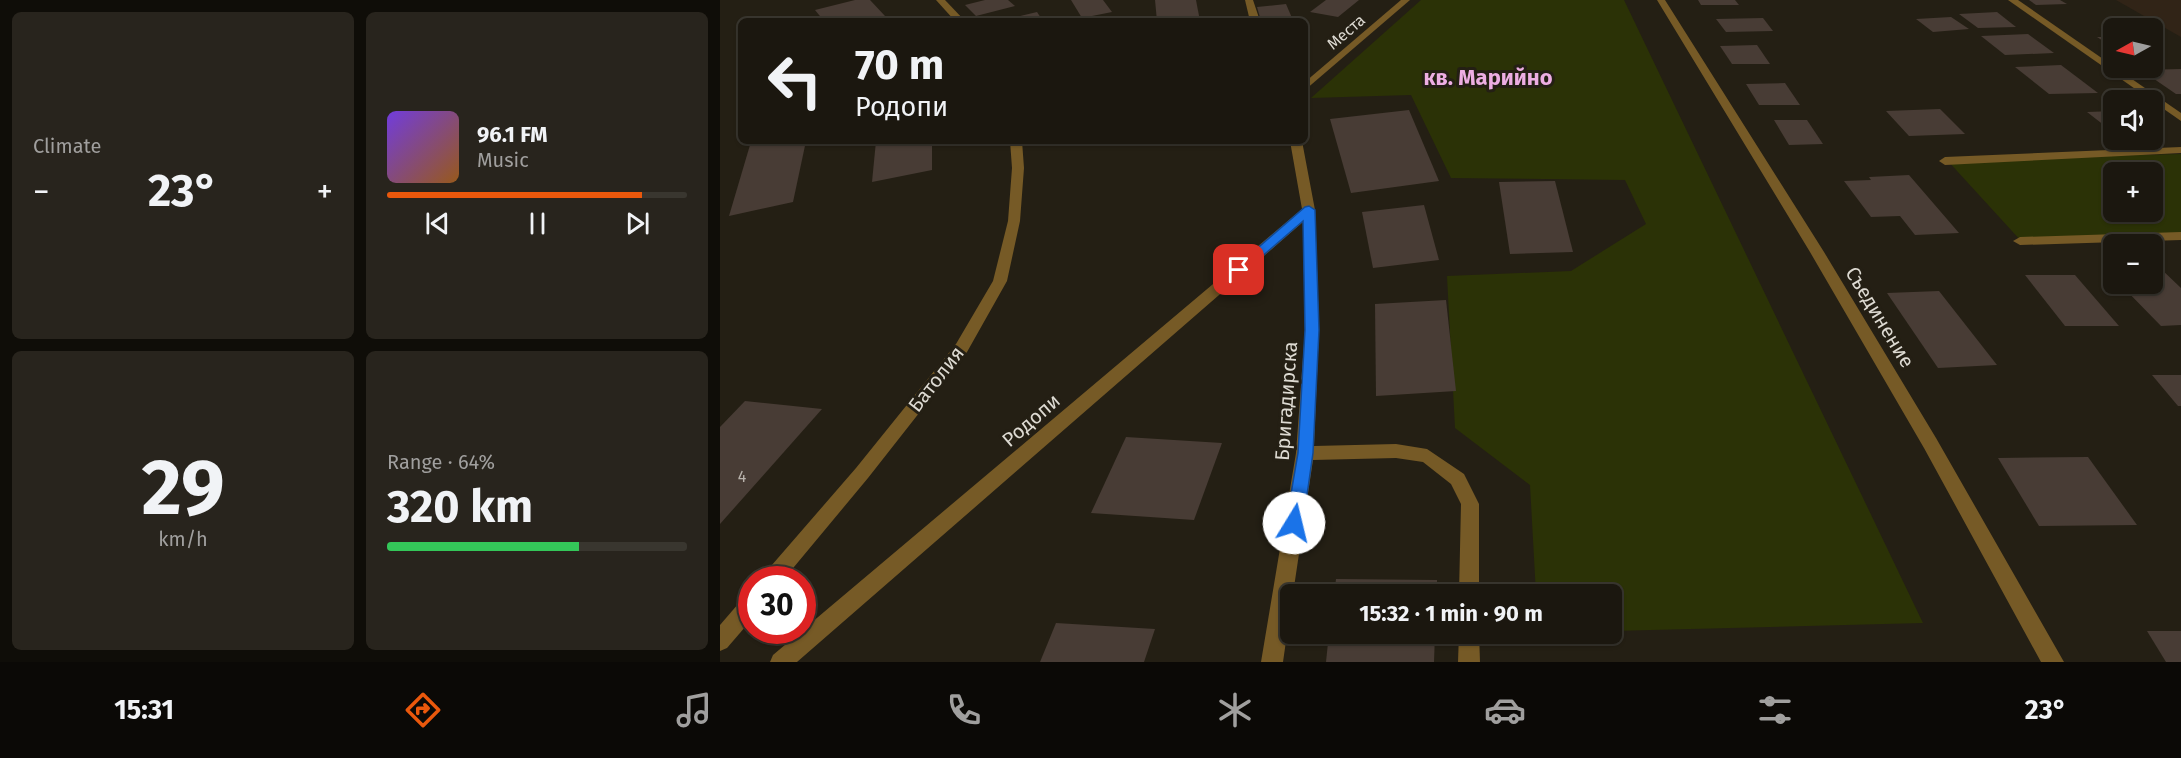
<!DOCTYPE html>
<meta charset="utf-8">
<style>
:root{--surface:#1b170f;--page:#28241d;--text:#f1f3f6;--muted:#a09f9e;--line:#39362f;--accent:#ea580c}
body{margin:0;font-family:"Fira Sans",sans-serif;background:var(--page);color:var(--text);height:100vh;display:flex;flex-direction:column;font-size:22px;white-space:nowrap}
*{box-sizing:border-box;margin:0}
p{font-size:20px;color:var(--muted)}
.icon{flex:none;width:33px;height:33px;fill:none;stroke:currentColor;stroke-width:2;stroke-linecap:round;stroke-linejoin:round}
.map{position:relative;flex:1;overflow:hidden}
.panel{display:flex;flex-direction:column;gap:12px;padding:12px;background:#0f0d08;width:720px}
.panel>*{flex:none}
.top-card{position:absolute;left:18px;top:18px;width:570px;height:126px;border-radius:9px;box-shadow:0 2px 4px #0004,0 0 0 2px var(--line);background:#1b170f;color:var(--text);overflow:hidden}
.needle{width:39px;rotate:262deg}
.fabs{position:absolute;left:1383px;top:18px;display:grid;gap:12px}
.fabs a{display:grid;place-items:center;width:60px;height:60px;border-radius:9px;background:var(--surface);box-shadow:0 2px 4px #0004,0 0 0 2px var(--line);font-size:30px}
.speed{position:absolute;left:18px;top:566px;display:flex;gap:12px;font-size:30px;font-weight:700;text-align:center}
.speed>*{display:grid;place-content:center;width:78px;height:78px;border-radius:50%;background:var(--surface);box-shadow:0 2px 4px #0004,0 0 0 2px var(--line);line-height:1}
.speed .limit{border:9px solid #d22;background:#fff;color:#111}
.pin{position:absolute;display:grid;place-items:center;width:51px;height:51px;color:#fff;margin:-26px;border-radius:12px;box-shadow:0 3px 9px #0006}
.me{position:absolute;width:66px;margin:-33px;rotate:9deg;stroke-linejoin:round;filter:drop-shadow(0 0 4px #0008)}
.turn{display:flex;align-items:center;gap:21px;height:126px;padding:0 18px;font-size:27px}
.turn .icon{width:78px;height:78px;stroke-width:2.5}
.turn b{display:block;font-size:42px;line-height:51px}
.big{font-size:45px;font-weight:700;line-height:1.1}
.panel .card{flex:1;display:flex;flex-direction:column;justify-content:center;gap:9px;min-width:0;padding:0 21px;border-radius:9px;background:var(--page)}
.panel .dial{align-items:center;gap:0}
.dial b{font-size:78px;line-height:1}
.song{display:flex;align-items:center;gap:18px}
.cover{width:72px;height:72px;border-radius:9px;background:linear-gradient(135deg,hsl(260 70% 55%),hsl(30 70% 35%))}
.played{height:6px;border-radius:3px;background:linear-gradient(90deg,var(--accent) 85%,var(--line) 85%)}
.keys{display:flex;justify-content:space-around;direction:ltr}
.heat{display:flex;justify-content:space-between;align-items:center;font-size:33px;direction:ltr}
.charge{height:9px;border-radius:4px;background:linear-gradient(90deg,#34c759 64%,var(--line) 0)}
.panel .tiles{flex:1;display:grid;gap:12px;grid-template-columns:repeat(2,1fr)}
.trip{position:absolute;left:560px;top:584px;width:342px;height:60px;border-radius:9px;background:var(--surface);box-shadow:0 2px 4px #0004,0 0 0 2px var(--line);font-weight:700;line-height:60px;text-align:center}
.tab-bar{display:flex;height:96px;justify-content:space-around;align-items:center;background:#0b0906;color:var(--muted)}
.tab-bar .icon{width:42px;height:42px}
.tab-bar .on{color:var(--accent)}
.tab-bar b{font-size:27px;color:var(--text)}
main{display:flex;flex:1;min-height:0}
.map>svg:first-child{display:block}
</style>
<main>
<section class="panel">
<div class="tiles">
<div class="card"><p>Climate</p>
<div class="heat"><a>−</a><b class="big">23°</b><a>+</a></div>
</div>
<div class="card">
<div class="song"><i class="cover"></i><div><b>96.1 FM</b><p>Music</p></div></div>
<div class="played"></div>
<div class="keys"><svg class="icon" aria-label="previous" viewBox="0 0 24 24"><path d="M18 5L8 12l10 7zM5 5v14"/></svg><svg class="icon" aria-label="pause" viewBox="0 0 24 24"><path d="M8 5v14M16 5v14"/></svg><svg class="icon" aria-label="next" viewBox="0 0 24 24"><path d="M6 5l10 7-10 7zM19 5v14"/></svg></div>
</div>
<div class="card dial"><b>29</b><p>km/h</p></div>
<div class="card"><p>Range · 64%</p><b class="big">320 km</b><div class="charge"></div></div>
</div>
</section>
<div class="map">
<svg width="1461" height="662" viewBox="0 0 1461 662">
<rect width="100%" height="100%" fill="#241f14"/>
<path fill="#312417" d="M1396,0H1461V37Z"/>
<g fill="#2b3206" fill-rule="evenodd">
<path d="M701,0H904L1203,623L891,631V594H816L810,485L735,428L727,276L851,271L926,224L905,180L731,178L691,95L591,98Z"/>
<path d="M1461,154V235L1302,242L1227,160ZM1394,172H1432V212H1394Z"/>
</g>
<g fill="#483c35">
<path d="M135,0H150L165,16L147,21H104L95,10Z"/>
<path d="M265,0H288L295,6L256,16L245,5Z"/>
<path d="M351,0H383L392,12L362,18Z"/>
<path d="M435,0H476L480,21H437Z"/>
<path d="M606,0H639L618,17L590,12Z"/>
<path d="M978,0H1015L1019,5H981Z"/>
<path d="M1309,0H1340L1347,4L1316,5Z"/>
<path d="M566,4L572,18L541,21L537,7Z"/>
<path d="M317,12L323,21H284L283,20Z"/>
<path d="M1277,12L1296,27L1258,28L1239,14Z"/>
<path d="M1231,17L1249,29L1213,32L1196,19Z"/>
<path d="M1043,18L1053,31L1006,32L996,19Z"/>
<path d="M1308,34L1334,53L1285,55L1261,36Z"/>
<path d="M1377,37H1394V48Z"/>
<path d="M1037,45L1050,64H1012L1000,46Z"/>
<path d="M1341,65L1378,93L1329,94L1295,67Z"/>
<path d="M1461,69V94H1456L1421,70Z"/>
<path d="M1065,83L1080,105H1039L1026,84Z"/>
<path d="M1220,109L1245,134L1189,136L1166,111Z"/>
<path d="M689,110L719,181L631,193L610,119Z"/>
<path d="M1394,111V133L1367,112Z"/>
<path d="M1054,120H1087L1103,144L1069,145Z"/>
<path d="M52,141H86L73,202L9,216L30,145Z"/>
<path d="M156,141H212V170L152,182Z"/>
<path d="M1189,175L1239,233L1195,235L1180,216L1151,217L1124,181L1151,180L1149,177Z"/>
<path d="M835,181L853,252L790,254L779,182Z"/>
<path d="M704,205L719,260L653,268L642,212Z"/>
<path d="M1432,268H1440L1461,288V325L1441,326L1400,284H1432Z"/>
<path d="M1305,275H1355L1399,326H1345Z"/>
<path d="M1219,291L1277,365L1218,368L1167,293Z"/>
<path d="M726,300L736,391L656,396L655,304Z"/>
<path d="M1432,375H1461V406H1458Z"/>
<path d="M25,401L102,409L0,524V427Z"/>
<path d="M406,437L502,443L474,520L371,513Z"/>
<path d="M1368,457L1417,525L1319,526L1278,458Z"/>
<path d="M616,579L717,580V594H614Z"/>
<path d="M336,623L435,629L424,662H320Z"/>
<path d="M1427,631H1461V662H1446Z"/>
<path d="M609,633H715L714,662H606Z"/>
</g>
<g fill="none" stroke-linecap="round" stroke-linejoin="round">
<g fill="#765a26" fill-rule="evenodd">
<path d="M216,0H225L245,21H235Z"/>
<path d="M525,0H533L540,21H530Z"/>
<path d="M681,0H690L585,90V82Z"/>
<path d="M937,0H945L1104,252L1216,438L1344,662H1321L1204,448L1090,252Z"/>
<path d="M1288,0H1298L1461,113V121Z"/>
<path d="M290,141H302L304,168L300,221L287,281L247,352L148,478L64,579H42L45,573L136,468L236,344L273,281L288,221L292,168Z"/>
<path d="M570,141H582L595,210L599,330L594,446L676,444L707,449L744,474L759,504V594H739L741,504L731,484L703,462L676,458L593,460L573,594H570V613L563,662H541L576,453L585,330L583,222L77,662H50L53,655L582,209Z"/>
<path d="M1461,147V153L1225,165L1219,161L1225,157Z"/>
<path d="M1461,232V240L1300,245L1293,241L1300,237Z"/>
<path d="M32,594V619L7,648L0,651V625L25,596Z"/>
<path d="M739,633H759L760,662H738Z"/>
</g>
</g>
<path fill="#1a73e8" stroke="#114b97" stroke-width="1.5" d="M589,206L595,210L599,330L593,453L583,523L580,528L574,530L568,528L566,523L578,453L585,330L583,221L523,273H514L512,270L585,207Z"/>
<g text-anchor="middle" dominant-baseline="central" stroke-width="6" stroke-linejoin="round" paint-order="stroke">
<g font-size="16" fill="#dddad2" stroke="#241f14">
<text transform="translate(626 32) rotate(-41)">Места</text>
</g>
<g font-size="16" fill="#b8b2ab">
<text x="22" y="476">4</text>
</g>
<g font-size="20" fill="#dddad2" stroke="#241f14">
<text transform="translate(1160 317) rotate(59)">Съединение</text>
<text transform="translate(216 379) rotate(-52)">Батолия</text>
<text transform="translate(566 401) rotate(-86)">Бригадирска</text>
<text transform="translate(311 420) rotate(-41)">Родопи</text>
</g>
<g font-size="22" font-weight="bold" fill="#edaee3" stroke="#241f14">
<text x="768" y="77">кв. Марийно</text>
</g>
</g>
</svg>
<div class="fabs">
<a><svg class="needle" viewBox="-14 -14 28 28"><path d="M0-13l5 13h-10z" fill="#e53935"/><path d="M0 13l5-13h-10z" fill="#a09f9e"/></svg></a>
<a><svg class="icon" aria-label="sound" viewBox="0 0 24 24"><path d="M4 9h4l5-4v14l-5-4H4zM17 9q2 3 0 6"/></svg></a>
<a>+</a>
<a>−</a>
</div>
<div class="speed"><div class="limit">30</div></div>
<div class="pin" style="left:519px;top:270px;background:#d93025"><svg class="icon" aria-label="arrive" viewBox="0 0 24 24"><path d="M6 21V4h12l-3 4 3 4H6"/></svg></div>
<svg class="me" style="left:574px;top:523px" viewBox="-20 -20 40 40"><circle r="19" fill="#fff"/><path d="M0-13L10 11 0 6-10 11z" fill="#1a73e8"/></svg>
<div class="trip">15:32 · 1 min · 90 m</div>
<div class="top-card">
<div class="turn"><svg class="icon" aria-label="left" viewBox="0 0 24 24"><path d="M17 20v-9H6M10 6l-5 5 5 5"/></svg><div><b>70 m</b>Родопи</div></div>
</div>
</div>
</main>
<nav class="tab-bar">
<b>15:31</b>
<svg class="icon on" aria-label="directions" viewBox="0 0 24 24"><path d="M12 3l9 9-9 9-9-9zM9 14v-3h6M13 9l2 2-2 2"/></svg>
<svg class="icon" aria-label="music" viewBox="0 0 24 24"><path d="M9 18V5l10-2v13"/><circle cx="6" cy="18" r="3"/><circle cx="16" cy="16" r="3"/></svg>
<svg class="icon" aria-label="phone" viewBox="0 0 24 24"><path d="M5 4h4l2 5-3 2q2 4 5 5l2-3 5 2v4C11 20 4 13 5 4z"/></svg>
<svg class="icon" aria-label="climate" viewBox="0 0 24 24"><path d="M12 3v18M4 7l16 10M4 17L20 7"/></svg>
<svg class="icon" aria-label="car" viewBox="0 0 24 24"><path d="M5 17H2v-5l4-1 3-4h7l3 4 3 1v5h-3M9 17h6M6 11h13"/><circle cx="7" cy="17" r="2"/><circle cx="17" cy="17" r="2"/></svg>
<svg class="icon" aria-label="filters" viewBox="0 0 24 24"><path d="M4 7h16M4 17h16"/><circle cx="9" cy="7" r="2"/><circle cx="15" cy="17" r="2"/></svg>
<b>23°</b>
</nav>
